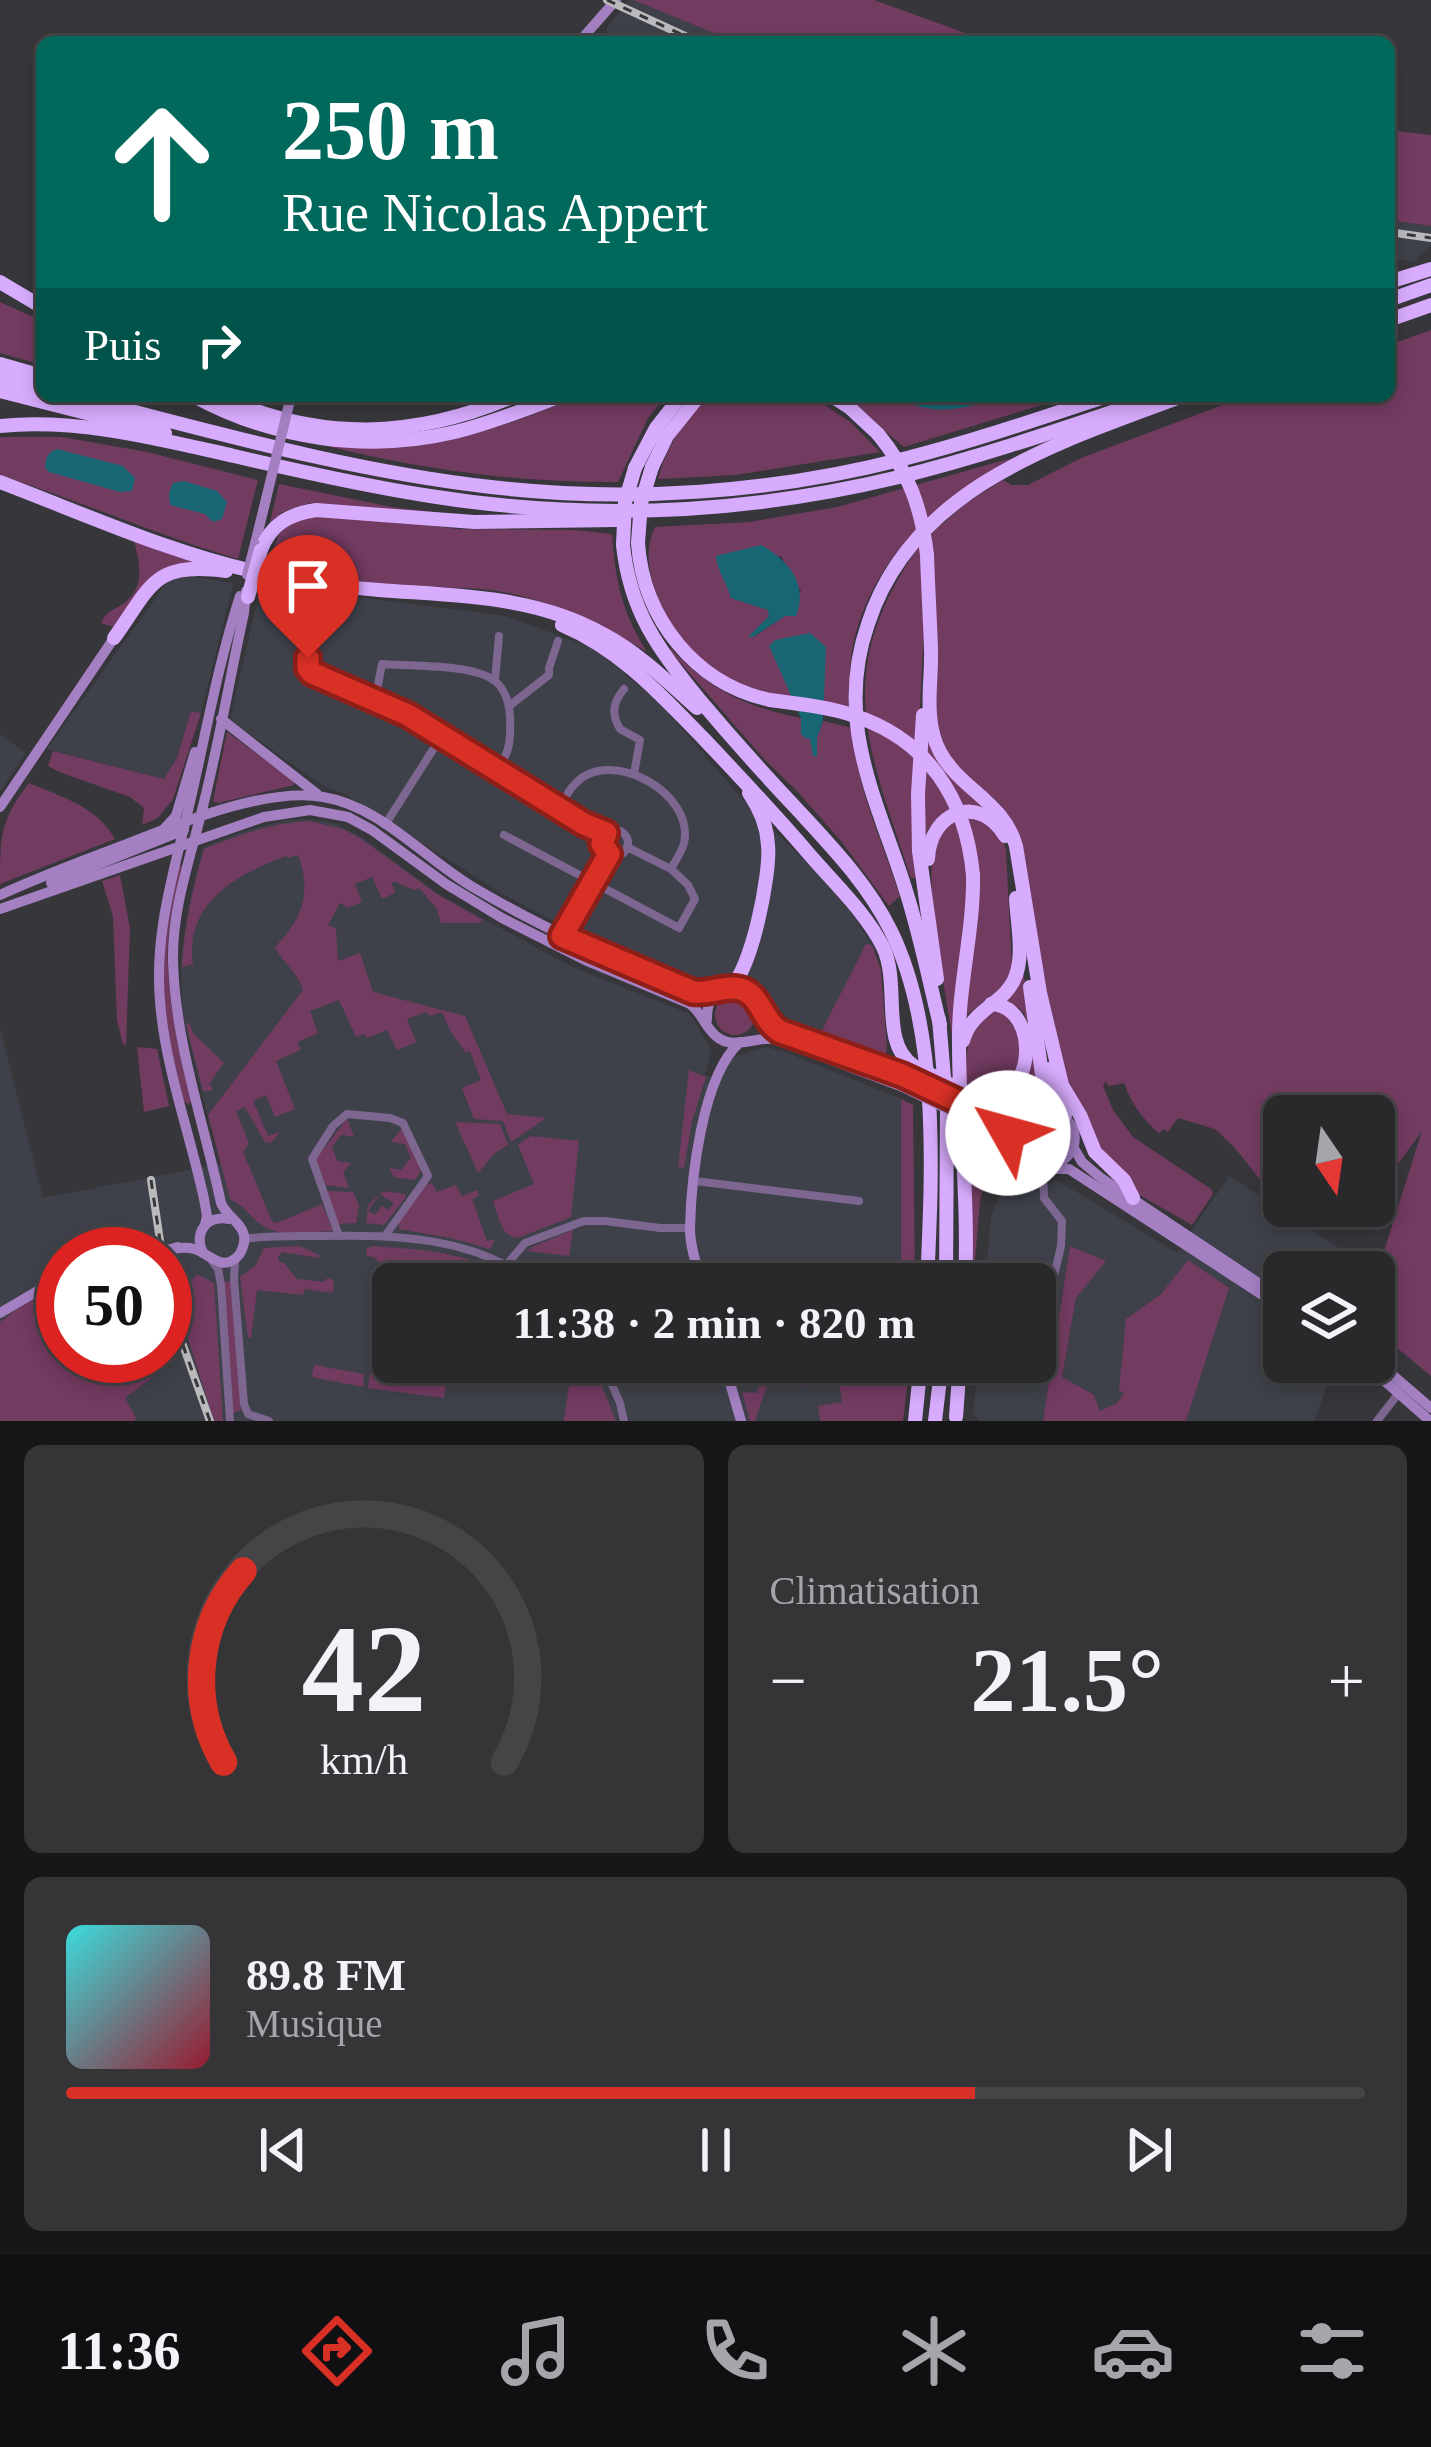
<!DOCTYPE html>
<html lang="fr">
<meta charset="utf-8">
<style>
:root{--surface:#29292c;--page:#353538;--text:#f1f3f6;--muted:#a5a6a9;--line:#454548;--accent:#d93025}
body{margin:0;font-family:"Times New Roman",serif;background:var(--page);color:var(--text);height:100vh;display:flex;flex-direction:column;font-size:45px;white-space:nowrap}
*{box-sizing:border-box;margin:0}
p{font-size:39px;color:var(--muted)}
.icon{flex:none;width:66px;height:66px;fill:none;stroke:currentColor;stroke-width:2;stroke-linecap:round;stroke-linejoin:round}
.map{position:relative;height:1421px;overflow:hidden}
.drawer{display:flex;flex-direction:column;gap:24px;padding:24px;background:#171718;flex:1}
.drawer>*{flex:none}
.top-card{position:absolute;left:36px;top:36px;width:1359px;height:366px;border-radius:18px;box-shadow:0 6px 18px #0003,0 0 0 3px var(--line);background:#00695c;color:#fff;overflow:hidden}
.needle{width:78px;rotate:167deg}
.controls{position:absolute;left:1263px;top:1095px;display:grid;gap:24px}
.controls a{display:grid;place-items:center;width:132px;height:132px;border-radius:18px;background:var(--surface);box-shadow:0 6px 18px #0003,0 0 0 3px var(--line);font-size:60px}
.speed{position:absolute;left:36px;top:1227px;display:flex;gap:24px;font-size:60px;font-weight:700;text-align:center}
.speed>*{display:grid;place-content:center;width:156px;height:156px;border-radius:50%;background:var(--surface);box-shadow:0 6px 18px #0003,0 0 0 3px var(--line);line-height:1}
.speed .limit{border:18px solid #d22;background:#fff;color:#111}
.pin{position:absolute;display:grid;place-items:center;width:102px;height:102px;color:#fff;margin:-123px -51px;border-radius:50% 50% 50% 0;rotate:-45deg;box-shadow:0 0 12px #0007}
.pin .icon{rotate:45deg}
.me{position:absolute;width:132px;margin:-66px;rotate:308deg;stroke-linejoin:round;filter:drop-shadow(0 0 9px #0008)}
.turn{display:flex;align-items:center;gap:42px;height:252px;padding:0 48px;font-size:54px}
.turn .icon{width:156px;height:156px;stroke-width:2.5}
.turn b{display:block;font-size:84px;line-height:102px}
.then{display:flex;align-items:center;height:114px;padding:0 48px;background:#0003;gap:24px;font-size:45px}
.big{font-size:90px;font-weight:700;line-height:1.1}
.drawer .card{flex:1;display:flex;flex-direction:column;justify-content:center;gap:18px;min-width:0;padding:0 42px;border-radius:18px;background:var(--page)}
.drawer .dial{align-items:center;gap:0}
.dial svg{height:312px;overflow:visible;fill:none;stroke:var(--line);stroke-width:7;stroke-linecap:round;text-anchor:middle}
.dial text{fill:var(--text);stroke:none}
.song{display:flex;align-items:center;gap:36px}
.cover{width:144px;height:144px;border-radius:18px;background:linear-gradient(135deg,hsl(180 70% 55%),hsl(350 70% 35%))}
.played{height:12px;border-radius:6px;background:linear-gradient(90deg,var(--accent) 70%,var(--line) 70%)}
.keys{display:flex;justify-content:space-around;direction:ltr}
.heat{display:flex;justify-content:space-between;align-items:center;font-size:66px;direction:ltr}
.drawer .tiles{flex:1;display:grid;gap:24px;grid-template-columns:1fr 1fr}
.card:last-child{grid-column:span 2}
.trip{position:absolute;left:372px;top:1263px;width:684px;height:120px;border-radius:18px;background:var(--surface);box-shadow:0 6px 18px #0003,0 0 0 3px var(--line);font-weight:700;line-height:120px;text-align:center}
.dock{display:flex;height:192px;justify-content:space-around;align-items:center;background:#101012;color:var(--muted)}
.dock .icon{width:84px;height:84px}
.dock .selected{color:var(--accent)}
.dock b{font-size:54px;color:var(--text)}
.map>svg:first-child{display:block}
</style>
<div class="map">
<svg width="1431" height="1421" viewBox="0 0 1431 1421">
<rect width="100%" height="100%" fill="#37373b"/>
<g fill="#3f414a" fill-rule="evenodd">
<path d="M629,0H633L736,42H602L607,37L606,29Z"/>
<path d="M1389,220L1431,226V245L1413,262L1389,258Z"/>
<path d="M193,577L233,583L201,713L191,711L177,758L164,779L47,749L168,581L174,578Z"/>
<path d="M261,585L506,616L595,649L660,703L742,799L825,881L854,917L872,945L881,970L887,1050L884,1061L825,1043L774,1022L769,995L751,982L729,977L706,985L695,983L568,928L499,892L347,795L323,786L230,720Z"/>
<path d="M0,735L26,753L0,792Z"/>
<path d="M305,819L334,823L363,838L440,895L572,967L690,1014L709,1046L710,1056L705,1075L716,1079L727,1059L766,1047L788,1053L901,1099V1284H393V1362H894L883,1421H0V1028L43,1198L231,1162L220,1118L211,1129L182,1012L181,959L189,903L203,847L241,832L287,820ZM63,1254H165V1356H63Z"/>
<path d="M1229,1176L1368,1267V1272H1284V1362H1336L1314,1421H1186L1228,1288L1161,1294L1126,1319L1125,1392L1117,1403L1100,1412L1094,1395L1062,1377L1076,1298L1105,1261L1070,1247L1043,1421H980L973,1414L978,1362H1035V1284H985L991,1216L1002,1191L1019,1180L1047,1185L1057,1180L1177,1253Z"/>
</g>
<g fill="#723b60" fill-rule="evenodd">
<path d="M633,0H874L990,42H736Z"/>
<path d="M1389,130L1431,135V226L1389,220Z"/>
<path d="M0,302L42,321V365L0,353Z"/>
<path d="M1431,330V1376L1374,1329V1283L1422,1131L1384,1183L1374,1192V1116H1284V1196L1263,1183L1234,1147L1215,1129L1178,1118L1168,1132L1163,1129L1159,1133C1142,1118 1132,1105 1124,1083L1108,1086L1106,1081L1103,1086L1113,1110L1133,1137L1211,1189L1213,1194L1192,1225L1136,1193L1106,1161L1072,1099L1053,1034L1018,833L1000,804L954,763L947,752L937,724L932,533L965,504L1003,480L1012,485H1028L1081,458L1247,396H1389V345Z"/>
<path d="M581,396H666L648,418L618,482C516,483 417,469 319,444C347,446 377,450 406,447C467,442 524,418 581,396Z"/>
<path d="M710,396H811L849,421L880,452L736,475L658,479C666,447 685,418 710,396Z"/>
<path d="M844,396H1071L904,447Z"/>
<path d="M0,437H62L147,452L258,480L238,559C157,535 80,501 0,475Z"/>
<path d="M1012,458C937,499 872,559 853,645C849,666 849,689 848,710C766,693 682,685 655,590C648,568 645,549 655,527L749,522L837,507ZM781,556L801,591L785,616L754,637L750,635L769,616L768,610L731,598L726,580Z"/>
<path d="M279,484L392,507L482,518L310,503L283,512L270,522Z"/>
<path d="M306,516L380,519L457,529L576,530L612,534C615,579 622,613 647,652C600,623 546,598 491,590C466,587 440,588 416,587C365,583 316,575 267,566L283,524Z"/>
<path d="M134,540L204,564L171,567L159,571L114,627L101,623C108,610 112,611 123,604C147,587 139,562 134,540Z"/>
<path d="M920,545L924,628L918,745V876L916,878H911C867,745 831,671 920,545Z"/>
<path d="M671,649C710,690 746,707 801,718L817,755V738L823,721L852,728C856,785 882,842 900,896L889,906L841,841L796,790L764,759L671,652Z"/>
<path d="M191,711L201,713L173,799L158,818L142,825L144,808L130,797L59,772L48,766L53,751L164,779L177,758Z"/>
<path d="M926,730L992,809C960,810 942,805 924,836Z"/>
<path d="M227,732L295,782L294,785L218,803L213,801Z"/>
<path d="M29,783C62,797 96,806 115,839L0,884C0,837 0,820 29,783Z"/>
<path d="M978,817L1003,839L1006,851L1012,969L1003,987L968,1014L953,1045C948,998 921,881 936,840C940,831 947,826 954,819Z"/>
<path d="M310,821L343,829L360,838L437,894L483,920L479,923H441L437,909L419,888L414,890L396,882H391L395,893L382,899L372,877L355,884L362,902L348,908L340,903L328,925L336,928L338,961L360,953L373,992L465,1016L507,1114L546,1118L511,1142L503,1121L474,1119L462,1088L481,1080L470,1051L465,1052L450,1030L442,1012L430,1016L426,1012L407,1019L416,1042L397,1050L387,1030L367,1038L364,1034L356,1037L339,1000L310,1011L318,1033L298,1042L300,1050L276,1061L295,1109L275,1117L266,1095L253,1101L268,1136L280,1132L271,1143L265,1142L245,1107L236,1111L249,1143L243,1152L272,1221L277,1223L322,1204L333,1231C312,1231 280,1239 262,1225C248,1215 247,1208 230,1199L208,1115L303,990C298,972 283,963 275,947C303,918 312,893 298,855L288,858L286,856C238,874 184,902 193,964L182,967C184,927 193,887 204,849C239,834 273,823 310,821Z"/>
<path d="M178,865L182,866C177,890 170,915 168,941C165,994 179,1049 191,1100L189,1105L184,1101C172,1054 160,1008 163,959C164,928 173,896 178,865Z"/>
<path d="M120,875L130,928L126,1045L123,1044L117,1020L113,916L102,881Z"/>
<path d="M866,944L872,945L881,970L887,1050L884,1061L817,1040Z"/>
<path d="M1023,969L1039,1075C1036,1092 1023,1110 1004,1112C994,1114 981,1105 973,1101C1016,1116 1030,1085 1031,1047C1031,1034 1030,1020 1021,1010C1016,1005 1010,1004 1003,1001Z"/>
<circle cx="735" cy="1015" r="20"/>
<path d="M1001,1010C1027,1041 1022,1050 1009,1087L982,1093L967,1086L966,1083C966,1046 966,1039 990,1011Z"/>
<path d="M189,1023L194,1034L224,1063L209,1084L213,1088L211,1091H203L186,1024Z"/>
<path d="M137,1047L157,1049L169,1106L144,1112Z"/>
<path d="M689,1070L706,1077L692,1121L684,1168L678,1167Z"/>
<path d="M901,1099L913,1105L915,1284H901Z"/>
<circle cx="1041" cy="1138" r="25"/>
<path d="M347,1119L354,1137L341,1135L332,1147L337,1161L351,1163L343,1172L349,1188L325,1185L316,1159Z"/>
<path d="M455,1122L500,1124L508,1145L495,1153L478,1173Z"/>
<path d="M402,1128L421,1171L415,1180L394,1177L389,1168L401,1170L411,1158L405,1144L391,1142Z"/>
<path d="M968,1131L984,1139L993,1153L980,1200L973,1284H969Z"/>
<path d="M531,1136L579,1141L571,1217L518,1238C501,1237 498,1215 493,1201L534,1184L518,1145Z"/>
<path d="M432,1183L437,1192L456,1185L462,1196L477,1190L479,1196L472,1199L487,1241L495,1239L490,1249L451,1238L399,1229V1220L426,1185Z"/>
<path d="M327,1191L353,1192L359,1205L356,1223L338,1224Z"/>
<path d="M383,1191L405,1194L406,1197L384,1225L366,1223L368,1205L379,1195L368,1211L375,1215L382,1206L389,1210L394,1203L380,1194Z"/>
<path d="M573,1230L569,1256L527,1251L536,1245Z"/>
<path d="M300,1246L319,1255V1258L282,1252L278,1257L279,1262L284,1263L297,1279L324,1282L326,1279H331L334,1282L333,1293L305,1289L303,1295L257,1290L251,1338L248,1337L240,1277L256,1265L264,1248Z"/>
<path d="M373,1246C427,1250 476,1253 522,1284L379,1262L374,1257L366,1256L367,1248Z"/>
<path d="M1070,1246L1106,1261L1076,1298L1062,1377L1094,1395L1100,1411L1117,1403L1124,1393L1119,1390L1126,1319L1161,1294L1188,1260L1229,1288L1186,1421H1043Z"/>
<path d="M197,1274L214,1283L223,1421H214L176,1300Z"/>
<path d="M231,1281L241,1410L233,1413L224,1282Z"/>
<path d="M63,1290V1356H165V1325L176,1359L125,1398L136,1418L134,1421H0V1322L25,1303Z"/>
<path d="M592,1362L616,1421H564L571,1371Z"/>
<path d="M765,1362H777L779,1374L767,1385L755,1421H750L742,1392L757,1393Z"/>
<path d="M799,1362H884L893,1365L894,1362H910L903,1421H820L818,1406L842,1402L839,1382L803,1387Z"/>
<path d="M314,1365L364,1374L363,1387L312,1377Z"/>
<path d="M370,1373L446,1384L444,1398L368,1388Z"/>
</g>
<g fill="#186573">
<path d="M907,396H1005C974,406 943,416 911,404Z"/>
<path d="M57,449L123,466L135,478L132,491L120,492L49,472L45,468C46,457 47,453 57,449Z"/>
<path d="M184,481L217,491L227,502L222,519L213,522L205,514L170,505L169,493L173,483Z"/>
<path d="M761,545C788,560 809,584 796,616H785L753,637H748L769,616L768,610L731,598C727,583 717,571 716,556Z"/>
<path d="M810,633L826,647L823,721L817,738V756H813L810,739L805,738L801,734V718L769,646L775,640Z"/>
</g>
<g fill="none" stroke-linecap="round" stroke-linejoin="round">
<g stroke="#7d6791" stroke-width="8">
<path d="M313,612L307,666L310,672L408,715L560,809"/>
<path d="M495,680L499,636"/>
<path d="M624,689C613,702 611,714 620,729L640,740L634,774"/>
<path d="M375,700L382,664C410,666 474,664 495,681C506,690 509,704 510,716C511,739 510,751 498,770"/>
<path d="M509,706L549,675V668L558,641"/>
<path d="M385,825L441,737"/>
<circle cx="615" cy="843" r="13"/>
<path d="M504,835L679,928L695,899L688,885L671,869C675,861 682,852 684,843C695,792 609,746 575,784C568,790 564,801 560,809L606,833"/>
<path d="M627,847L671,869"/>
<path d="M562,935L609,854"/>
<path d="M695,1181L859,1201"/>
<path d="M339,1236L312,1159L333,1126L347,1114L390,1118L403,1123L428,1176L385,1236"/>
<path d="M244,1239C269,1235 295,1236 320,1236C399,1235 471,1236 537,1284"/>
<path d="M235,1260L234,1279L244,1404L248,1414L269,1421"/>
<path d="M212,1261L218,1269L221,1285L230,1421"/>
<path d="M508,1263L525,1243L584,1221H605L660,1228H690"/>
<path d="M1035,1328L1041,1300L1054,1276L1061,1246L1062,1221L1044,1198L1043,1169"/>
<path d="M602,1362L620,1403L624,1421"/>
<path d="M996,1381L1029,1380L1031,1362"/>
<path d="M1377,1421L1398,1394"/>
</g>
<g stroke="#a480c3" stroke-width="10">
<path d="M579,42L616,0"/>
<path d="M255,544L266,499"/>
<path d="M221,719L317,794"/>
<path d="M0,807L114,638"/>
<path d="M165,828L176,816L195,752"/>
<path d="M51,883L184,830"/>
<path d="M0,895C39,877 79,862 119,847C176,825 263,787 323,797C380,806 423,857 471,886C540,927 612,960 687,990L707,993L723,990"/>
<path d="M0,909L264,817L310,810L348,817L372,830L446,884L502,918L587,961L690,1004C702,1013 705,1027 716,1036C732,1051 756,1036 776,1039L903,1087"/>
<path d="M707,1020C707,1009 708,1000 718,993C751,971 760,1018 779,1031L902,1075"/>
<path d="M969,1108L998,1118L1014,1115"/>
<path d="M970,1120L1002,1136L1015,1158L1026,1166L1038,1169H1069L1284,1309"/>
<path d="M1008,1143C1005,1061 1124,1130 1051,1168"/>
<path d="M1072,1145L1082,1162L1101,1178L1284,1300"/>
<path d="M205,1225L207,1216L204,1199C190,1133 165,1068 160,1001C154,931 175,869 190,802C206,733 218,664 240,596"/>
<path d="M173,1249C179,1248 188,1247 194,1249C210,1253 222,1274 239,1255C243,1249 245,1242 244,1235C241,1222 226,1216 221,1203C204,1123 175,1043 173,961C172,912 188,865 200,818C218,750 229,681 244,613L246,591"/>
<path d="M203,1253C193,1232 207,1215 229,1219"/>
<path d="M151,1254L178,1247"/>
<path d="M702,1284C697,1266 690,1248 690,1229C691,1179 702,1076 740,1042"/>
<path d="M0,1313L63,1276"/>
<path d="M1374,1359L1431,1408"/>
<path d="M724,1362L741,1421"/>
<path d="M1363,1362L1430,1421"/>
</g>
<g stroke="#d7abfd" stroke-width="14">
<path d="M0,282L42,307"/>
<path d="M1389,282L1431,269"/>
<path d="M1389,300L1431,285"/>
<path d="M1389,320L1431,305"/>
<path d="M0,364L42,376"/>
<path d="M0,378L42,388"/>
<path d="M0,391L165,433"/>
<path d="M73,396C211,431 348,471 491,487C628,503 773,493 907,458C974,441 1041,418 1107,396"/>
<path d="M194,396C273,439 367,453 455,432C492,423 526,409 561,396"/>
<path d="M219,396C319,442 415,439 514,396"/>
<path d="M832,396L849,407L878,434"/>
<path d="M0,426C78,418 158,439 234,456C298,471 364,486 430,496C586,521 745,514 899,477C988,455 1073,425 1160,396"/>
<path d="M652,467L667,436L699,396"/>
<path d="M635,468L656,428L681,396"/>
<path d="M0,482C85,514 172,554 261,573C300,581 339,587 379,590C456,596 534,595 603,634C639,653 667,681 697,708"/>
<path d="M638,543C643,618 695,684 770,700"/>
<path d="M623,545C630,611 657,647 698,698C730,736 762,772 796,808C831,846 868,884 891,931C940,1031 932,1175 927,1284"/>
<path d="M261,550C271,524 289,514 316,510L474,522L616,520"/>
<path d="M927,555C928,587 930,618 931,650C932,684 923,720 940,752C960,789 1004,802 1016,846L1040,993L1062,1085L1080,1115L1095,1152L1124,1180L1133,1198"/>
<path d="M562,625C621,650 661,695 704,739C740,777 775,814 809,854C834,883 866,913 883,947C901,985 879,1043 914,1066"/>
<path d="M114,638C152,585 153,561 226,571"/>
<path d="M923,715L918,794L919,851L937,979"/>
<path d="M928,859C930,811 979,793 1005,836"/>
<path d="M729,988C751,974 771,873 768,845C767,825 760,809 749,793"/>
<path d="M939,1019L947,1112L946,1284"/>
<path d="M940,1025C929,980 920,935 906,891C890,839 866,787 858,733C853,697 856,658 868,624C912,486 1060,442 1183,396"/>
<path d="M963,1041C972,1007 1006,1005 1016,975C1024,953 1017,922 1016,898"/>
<path d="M1048,1069L1053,1095L1065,1115"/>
<path d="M969,1094C1037,1119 1044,1006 991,1004"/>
<path d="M1028,1106L1038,1098L1043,1082L1030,987"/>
<path d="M965,1284C969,1203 959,1123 959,1042C958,986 974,931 973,875"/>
<path d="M956,1417L960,1362"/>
<path d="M915,1421L921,1362"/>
<path d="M935,1421L942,1362"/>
</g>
<g stroke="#bbbbbe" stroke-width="8">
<g id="rail">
<path d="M607,0L698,42"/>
<path d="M1389,232L1431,238"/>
<path d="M151,1180L162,1254"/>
<path d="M165,1275L179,1334L210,1421"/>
</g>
</g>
<use href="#rail" stroke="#37373b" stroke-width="3" stroke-dasharray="9" stroke-linecap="butt"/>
<g stroke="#a480c3" stroke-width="10">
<path d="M266,499L291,396"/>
<path d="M247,575L255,544"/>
<path d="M902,1075L969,1108"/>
<path d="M903,1087L970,1120"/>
</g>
<g stroke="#d7abfd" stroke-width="14">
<path d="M878,434C908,470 922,509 927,555"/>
<path d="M638,543L641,503L652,467"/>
<path d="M623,545L625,502L635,468"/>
<path d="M248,597L261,550"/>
<path d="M770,700C797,704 825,706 852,715C928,739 966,799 973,875"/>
<path d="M914,1066L969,1094"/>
</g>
</g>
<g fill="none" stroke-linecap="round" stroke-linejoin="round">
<g stroke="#8d1f18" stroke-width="30">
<path id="route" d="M308,658V668L312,673L408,715L584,824L606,833L602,844L609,854L562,936L693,992C709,994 721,987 735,988C760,990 761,1019 779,1031L902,1075L987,1115L1004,1118L1017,1114L1008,1133"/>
</g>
<use href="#route" stroke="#d93025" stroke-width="21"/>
</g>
</svg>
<div class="controls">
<a><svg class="needle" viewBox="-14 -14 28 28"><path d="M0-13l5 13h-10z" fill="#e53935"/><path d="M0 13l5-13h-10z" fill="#a5a6a9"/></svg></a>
<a><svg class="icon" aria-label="layers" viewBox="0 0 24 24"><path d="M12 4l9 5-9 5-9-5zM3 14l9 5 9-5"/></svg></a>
</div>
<div class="speed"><div class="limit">50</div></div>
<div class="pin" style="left:308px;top:658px;background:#d93025"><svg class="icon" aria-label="arrive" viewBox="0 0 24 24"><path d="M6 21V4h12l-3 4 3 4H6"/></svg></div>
<svg class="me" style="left:1008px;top:1133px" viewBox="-20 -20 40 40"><circle r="19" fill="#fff"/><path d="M0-13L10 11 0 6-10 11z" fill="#d93025"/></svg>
<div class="trip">11:38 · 2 min · 820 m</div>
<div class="top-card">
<div class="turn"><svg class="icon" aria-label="ahead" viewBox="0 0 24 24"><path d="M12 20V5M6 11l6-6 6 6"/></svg><div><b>250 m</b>Rue Nicolas Appert</div></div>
<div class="then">Puis<svg class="icon" aria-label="right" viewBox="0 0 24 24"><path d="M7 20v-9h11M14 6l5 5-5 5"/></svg></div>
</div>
</div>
<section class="drawer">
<div class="tiles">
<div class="card dial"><svg viewBox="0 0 100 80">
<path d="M14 69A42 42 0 1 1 86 69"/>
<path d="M14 69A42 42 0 0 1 19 20" stroke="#d93025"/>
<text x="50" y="56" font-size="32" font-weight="700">42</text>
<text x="50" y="72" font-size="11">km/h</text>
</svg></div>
<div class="card"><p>Climatisation</p>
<div class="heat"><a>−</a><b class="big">21.5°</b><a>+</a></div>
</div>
<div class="card">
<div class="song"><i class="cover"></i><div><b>89.8 FM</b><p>Musique</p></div></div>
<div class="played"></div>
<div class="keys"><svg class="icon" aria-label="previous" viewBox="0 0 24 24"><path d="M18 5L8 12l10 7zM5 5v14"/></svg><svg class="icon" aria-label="pause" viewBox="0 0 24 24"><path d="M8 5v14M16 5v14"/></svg><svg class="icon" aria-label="next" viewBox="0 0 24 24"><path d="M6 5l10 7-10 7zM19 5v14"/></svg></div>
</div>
</div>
</section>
<nav class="dock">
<b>11:36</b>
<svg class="icon selected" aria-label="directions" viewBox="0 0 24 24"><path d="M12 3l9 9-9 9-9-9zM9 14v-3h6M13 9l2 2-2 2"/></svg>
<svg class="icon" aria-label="music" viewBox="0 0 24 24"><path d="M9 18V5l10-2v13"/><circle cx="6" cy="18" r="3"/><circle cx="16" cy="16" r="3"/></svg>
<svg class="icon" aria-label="phone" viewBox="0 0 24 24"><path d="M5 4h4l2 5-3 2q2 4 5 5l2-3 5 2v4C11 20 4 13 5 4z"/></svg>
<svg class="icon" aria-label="climate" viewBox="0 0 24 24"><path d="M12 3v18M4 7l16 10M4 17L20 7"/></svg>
<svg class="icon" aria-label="car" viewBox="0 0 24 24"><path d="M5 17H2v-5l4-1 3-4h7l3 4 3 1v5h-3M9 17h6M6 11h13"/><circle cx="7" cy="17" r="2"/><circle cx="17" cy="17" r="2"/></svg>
<svg class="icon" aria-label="filters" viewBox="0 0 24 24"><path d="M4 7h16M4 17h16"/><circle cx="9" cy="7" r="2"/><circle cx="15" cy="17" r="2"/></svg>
</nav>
